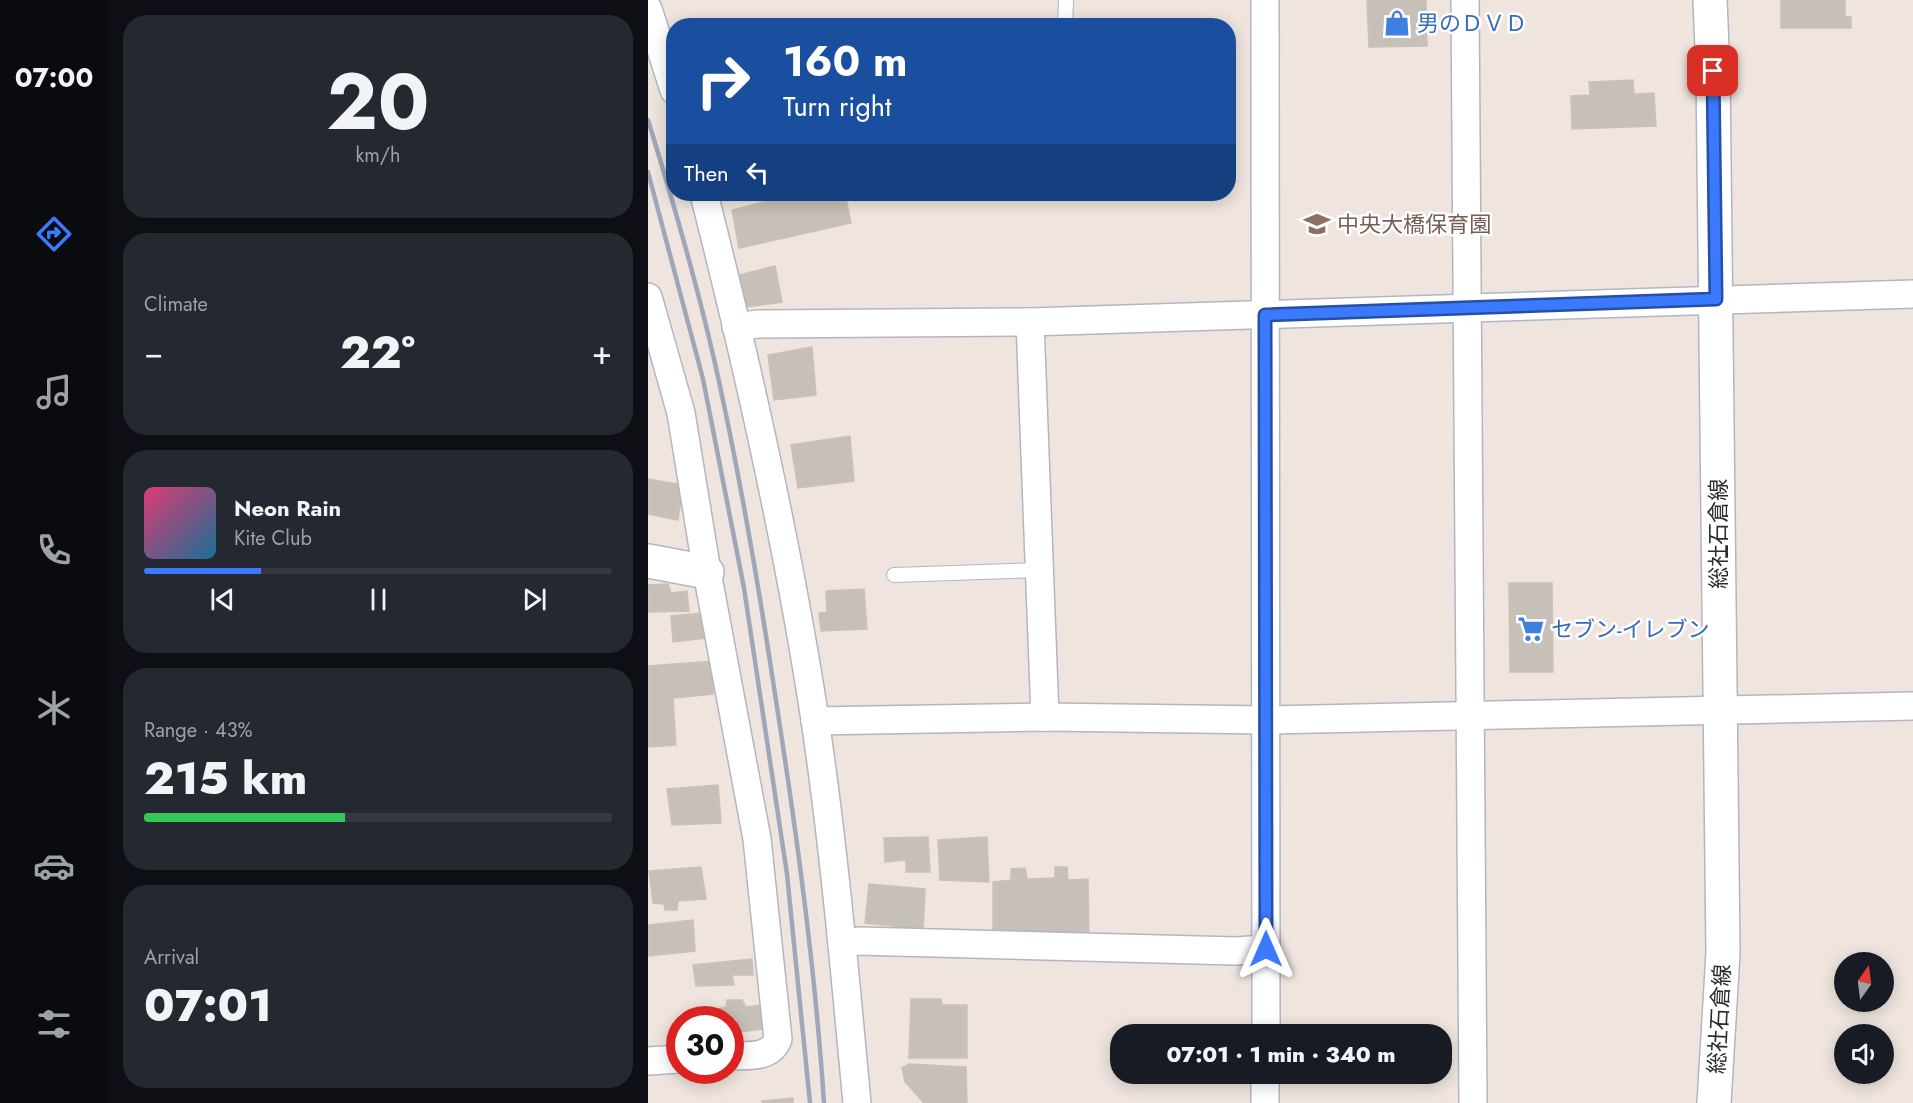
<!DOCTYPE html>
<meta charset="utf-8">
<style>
:root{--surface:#171b24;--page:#242831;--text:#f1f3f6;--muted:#9ea1a6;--line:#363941;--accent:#3b7aff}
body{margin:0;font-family:Jost,"Noto Sans JP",sans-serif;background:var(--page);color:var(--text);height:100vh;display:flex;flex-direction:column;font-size:22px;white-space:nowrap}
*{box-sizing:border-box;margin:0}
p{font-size:20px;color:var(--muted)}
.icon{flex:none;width:33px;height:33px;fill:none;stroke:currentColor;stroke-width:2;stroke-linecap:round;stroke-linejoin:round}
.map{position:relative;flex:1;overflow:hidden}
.details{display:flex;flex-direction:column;gap:15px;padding:15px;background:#0d0f14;width:540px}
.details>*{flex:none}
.hud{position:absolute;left:18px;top:18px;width:570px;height:183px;border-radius:24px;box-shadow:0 3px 15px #0003;background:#1a4fa0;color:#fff;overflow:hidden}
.needle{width:39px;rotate:14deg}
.buttons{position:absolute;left:1186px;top:952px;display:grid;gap:12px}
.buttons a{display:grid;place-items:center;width:60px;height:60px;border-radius:50%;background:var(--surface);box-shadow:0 3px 15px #0003;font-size:30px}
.speed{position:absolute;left:18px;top:1006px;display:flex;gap:12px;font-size:30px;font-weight:700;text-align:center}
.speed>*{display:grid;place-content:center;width:78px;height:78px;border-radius:50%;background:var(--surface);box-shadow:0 3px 15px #0003;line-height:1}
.speed .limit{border:9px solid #d22;background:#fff;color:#111}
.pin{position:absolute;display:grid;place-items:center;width:51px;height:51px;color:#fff;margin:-26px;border-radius:12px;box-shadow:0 3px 9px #0006}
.me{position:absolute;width:66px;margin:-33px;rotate:0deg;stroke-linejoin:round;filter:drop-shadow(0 0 4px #0008)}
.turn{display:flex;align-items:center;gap:21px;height:126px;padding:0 18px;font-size:27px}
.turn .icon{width:78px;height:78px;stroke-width:2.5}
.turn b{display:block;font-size:42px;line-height:51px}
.then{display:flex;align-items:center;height:57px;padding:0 18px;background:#0003;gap:12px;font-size:22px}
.big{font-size:45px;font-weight:800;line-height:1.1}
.details .card{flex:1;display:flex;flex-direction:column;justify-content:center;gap:9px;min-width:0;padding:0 21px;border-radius:24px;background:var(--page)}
.details .dial{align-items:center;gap:0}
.dial b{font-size:78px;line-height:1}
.song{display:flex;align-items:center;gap:18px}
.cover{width:72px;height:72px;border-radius:9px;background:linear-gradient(135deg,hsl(340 70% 55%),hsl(200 70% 35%))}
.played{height:6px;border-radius:3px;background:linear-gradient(90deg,var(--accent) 25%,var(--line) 25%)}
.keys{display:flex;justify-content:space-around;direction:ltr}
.heat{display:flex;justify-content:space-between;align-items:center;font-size:33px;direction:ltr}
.charge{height:9px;border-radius:4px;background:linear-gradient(90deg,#34c759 43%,var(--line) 0)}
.trip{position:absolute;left:462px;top:1024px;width:342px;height:60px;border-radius:24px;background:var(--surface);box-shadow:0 3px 15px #0003;font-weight:800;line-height:60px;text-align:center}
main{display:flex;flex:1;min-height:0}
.tab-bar{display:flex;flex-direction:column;width:108px;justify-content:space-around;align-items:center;background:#090b0e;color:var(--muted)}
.tab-bar .icon{width:42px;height:42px}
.tab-bar .on{color:var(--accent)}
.tab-bar b{font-size:27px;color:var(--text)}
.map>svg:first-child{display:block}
</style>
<main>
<nav class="tab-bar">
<b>07:00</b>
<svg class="icon on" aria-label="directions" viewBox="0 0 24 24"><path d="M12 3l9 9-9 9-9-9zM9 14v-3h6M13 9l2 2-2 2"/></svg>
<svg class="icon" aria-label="music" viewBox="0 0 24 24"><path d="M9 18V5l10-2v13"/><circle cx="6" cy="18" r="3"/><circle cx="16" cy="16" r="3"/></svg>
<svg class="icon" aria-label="phone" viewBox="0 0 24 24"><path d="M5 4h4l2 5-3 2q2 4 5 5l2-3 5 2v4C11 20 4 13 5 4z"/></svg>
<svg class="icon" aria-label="climate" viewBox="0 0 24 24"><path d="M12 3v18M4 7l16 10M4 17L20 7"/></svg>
<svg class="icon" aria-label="car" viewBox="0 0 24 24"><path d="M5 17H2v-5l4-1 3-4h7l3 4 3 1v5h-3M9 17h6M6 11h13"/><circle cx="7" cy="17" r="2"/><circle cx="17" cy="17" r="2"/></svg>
<svg class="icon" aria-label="filters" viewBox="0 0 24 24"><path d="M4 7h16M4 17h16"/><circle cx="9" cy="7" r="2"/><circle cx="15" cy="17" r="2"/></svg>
</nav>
<section class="details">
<div class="card dial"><b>20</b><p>km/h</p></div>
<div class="card"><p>Climate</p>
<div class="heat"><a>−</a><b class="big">22°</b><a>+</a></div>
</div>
<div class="card">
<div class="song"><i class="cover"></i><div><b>Neon Rain</b><p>Kite Club</p></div></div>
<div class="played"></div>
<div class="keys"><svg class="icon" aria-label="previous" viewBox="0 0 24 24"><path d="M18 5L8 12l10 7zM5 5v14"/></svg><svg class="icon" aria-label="pause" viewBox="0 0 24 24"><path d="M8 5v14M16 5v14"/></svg><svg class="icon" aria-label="next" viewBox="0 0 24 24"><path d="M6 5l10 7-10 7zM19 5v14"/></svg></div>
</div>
<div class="card"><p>Range · 43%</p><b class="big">215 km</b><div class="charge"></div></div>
<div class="card"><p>Arrival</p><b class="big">07:01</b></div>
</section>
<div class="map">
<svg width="1265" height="1103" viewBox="0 0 1265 1103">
<rect width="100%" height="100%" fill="#efe5de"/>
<g fill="#c7c0b9" stroke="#cbc1b7" stroke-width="1.5">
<path d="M719,0H778L779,46L721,47Z"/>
<path d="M1133,0H1197V17H1203V28H1133Z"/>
<path d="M985,80L986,94L1006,93L1008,126L924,129L923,96L942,95L941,82Z"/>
<path d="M148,194H197L203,223L91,248L84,210Z"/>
<path d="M127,266L134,302L99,307L91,275Z"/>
<path d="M164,347L168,395L126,400L120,355Z"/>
<path d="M202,436L206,481L150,488L143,445Z"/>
<path d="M0,479L35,485L30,520L0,514Z"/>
<path d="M861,583H904L905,672H862Z"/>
<path d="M20,584L23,593L39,591L41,611L0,612V585Z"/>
<path d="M216,589L219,629L173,631L171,613L179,612L178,591Z"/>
<path d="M55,613L58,638L25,642L23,616Z"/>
<path d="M66,661L65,694L25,698L28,745L0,747V666Z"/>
<path d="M70,785L73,823L24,825L19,789Z"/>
<path d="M280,837L282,872H258V860L237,862L236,838Z"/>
<path d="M339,837L341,882L292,880L290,840Z"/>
<path d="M53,867L58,899L30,901L29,910H17L16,904L5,903L1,871Z"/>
<path d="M407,867H419L420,880L440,879L441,939L345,938V882L363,880V869L377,868L379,879L407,878Z"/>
<path d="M221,884L277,889L275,933L245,931V926L217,923Z"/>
<path d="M45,920L47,951L1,956L0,925Z"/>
<path d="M104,959L105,975H84L86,985L48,986L45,965Z"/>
<path d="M263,999H293L294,1005H319V1058H261Z"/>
<path d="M79,1000H94L98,1007L114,1005L116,1029L82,1033V1020H65L64,1010L78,1007Z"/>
<path d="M261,1064L318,1067L319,1103H276L257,1082L254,1068Z"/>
<path d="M145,1098V1103H114V1101Z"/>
</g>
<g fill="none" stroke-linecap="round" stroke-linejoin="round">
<g stroke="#b1b6c1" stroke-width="16">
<g id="service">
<path d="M417,26L418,0"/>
<path d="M246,575L390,570"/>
</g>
</g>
<g stroke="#b1b6c1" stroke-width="30">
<g id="minor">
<path d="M617,0L618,1035"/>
<path d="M817,0L825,1103"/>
<path d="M0,9L26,90"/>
<path d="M56,194C100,367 140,543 167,720C186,847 197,975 209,1103"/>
<path d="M0,297L33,413L59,572L109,839L130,1039C122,1059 101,1055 82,1056"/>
<path d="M382,322L397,717"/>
<path d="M88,327L110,324L382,322L1265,294"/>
<path d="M167,721L397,717L618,720L1265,706"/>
<path d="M194,944L211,941L588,951L618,949"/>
<path d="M0,1061L32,1059"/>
<path d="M617,1103V1074"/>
</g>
</g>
<g stroke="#b1b6c1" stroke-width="36">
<path id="tertiary" d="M0,561L59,572"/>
</g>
<g stroke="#b1b6c1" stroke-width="36">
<path id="secondary" d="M1062,0L1065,71L1075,953L1066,1103"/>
</g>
<use href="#service" stroke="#fff" stroke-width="14"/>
<use href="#minor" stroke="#fff" stroke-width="27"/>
<use href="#tertiary" stroke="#fff" stroke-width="33"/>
<use href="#secondary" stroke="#fff" stroke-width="33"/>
<g stroke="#9fa6b8" stroke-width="4.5">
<path d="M0,120C26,204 51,290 70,377C93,482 111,588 127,694C148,829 167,966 176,1103"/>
<path d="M0,172L55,379L96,588L139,874L162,1103"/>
</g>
</g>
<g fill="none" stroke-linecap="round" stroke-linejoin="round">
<g stroke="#264fa6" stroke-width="15">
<path id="route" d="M618,949L617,315L1068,299L1065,71"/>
</g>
<use href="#route" stroke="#3b7aff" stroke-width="10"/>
</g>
<defs>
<g id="shop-bare" transform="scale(2.07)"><path d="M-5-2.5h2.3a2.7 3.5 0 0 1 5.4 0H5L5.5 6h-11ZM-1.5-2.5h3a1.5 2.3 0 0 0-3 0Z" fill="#3f7fe0" stroke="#fff" stroke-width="2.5" paint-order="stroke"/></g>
<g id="school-bare" transform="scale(2.07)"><path d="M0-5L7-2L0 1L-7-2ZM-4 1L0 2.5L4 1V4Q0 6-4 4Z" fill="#8d6e63" stroke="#fff" stroke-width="2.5" paint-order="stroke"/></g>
<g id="supermarket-bare" transform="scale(2.07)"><path d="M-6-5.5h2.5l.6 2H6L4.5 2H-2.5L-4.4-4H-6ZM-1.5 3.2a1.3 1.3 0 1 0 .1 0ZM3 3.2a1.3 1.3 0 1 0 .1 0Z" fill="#3f7fe0" stroke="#fff" stroke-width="2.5" paint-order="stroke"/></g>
</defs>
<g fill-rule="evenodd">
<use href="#shop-bare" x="749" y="23"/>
<use href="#school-bare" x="669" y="224"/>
<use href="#supermarket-bare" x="883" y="629"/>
</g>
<g text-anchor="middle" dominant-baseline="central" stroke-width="5" stroke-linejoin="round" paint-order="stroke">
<g font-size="22" fill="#366cbe" stroke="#fff" text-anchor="start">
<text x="769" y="23">男のＤＶＤ</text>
<text x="903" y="629">セブン-イレブン</text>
</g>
<g font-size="22" fill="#785e54" stroke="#fff" text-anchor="start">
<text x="689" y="224">中央大橋保育園</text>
</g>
<g font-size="22" fill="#2c2c2c" stroke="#fff">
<text transform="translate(1070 534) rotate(-90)">総社石倉線</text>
<text transform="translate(1071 1019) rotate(-87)">総社石倉線</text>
</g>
</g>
</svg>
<div class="buttons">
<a><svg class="needle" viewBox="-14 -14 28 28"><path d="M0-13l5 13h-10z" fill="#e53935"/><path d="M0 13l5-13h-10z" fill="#9ea1a6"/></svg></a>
<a><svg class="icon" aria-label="sound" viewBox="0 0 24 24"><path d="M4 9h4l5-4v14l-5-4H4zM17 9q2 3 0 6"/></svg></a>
</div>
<div class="speed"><div class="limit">30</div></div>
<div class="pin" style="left:1065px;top:71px;background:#d93025"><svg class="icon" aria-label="arrive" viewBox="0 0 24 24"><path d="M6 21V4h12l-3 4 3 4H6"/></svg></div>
<svg class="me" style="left:618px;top:949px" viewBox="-20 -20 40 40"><path d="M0-17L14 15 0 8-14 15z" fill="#3b7aff" stroke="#fff" stroke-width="4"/></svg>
<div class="trip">07:01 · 1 min · 340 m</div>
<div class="hud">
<div class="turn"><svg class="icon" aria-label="right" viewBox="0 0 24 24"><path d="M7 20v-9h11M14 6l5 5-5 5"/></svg><div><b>160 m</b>Turn right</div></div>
<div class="then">Then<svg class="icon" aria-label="left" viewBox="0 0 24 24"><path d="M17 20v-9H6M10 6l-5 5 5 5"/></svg></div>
</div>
</div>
</main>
